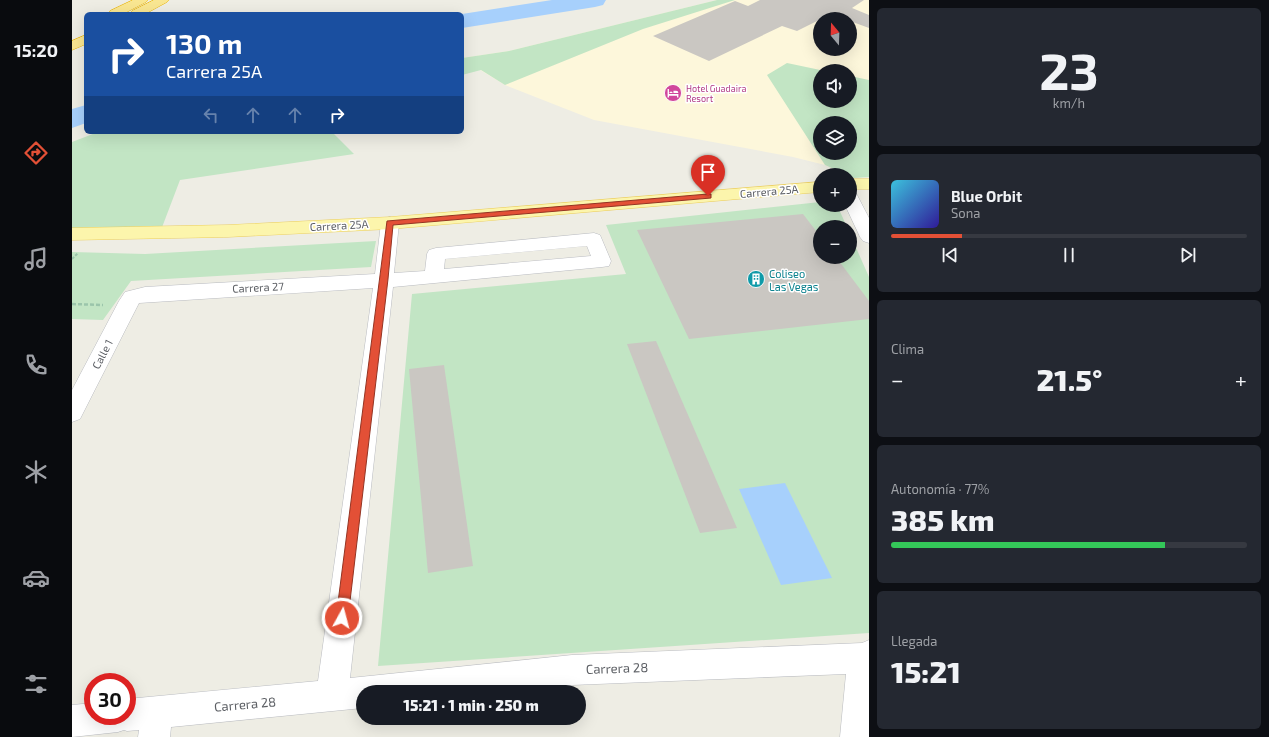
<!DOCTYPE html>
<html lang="es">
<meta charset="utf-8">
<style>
:root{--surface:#171b24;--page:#242831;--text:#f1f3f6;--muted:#9ea1a6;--line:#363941;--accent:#e35036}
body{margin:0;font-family:"Exo 2",sans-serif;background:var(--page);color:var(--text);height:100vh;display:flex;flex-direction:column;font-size:15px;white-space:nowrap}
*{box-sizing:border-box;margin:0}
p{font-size:13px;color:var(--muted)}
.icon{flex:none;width:22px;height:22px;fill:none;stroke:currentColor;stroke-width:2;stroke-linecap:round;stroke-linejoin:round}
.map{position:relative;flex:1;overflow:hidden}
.details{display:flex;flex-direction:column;gap:8px;padding:8px;background:#0d0f14;width:400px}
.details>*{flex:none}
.hud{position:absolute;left:12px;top:12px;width:380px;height:122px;border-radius:6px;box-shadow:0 4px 16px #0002;background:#1a4fa0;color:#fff;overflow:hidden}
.needle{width:26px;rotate:341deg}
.tools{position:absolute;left:741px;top:12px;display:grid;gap:8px}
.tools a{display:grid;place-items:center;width:44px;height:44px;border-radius:50%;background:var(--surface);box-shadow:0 4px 16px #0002;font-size:20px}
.speed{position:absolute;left:12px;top:673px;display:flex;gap:8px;font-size:20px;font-weight:700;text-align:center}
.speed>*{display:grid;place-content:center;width:52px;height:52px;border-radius:50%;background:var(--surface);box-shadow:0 4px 16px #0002;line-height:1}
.speed .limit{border:6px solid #d22;background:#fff;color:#111}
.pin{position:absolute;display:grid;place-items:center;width:34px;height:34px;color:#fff;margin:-41px -17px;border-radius:50% 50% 50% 0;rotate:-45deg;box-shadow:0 0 4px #0007}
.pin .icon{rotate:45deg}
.me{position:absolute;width:44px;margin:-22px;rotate:7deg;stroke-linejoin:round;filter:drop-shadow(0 0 3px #0008)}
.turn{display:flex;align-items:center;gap:14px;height:84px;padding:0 16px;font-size:18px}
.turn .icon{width:52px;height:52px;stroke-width:2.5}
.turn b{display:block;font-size:28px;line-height:34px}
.lanes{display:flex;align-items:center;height:38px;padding:0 16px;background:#0003;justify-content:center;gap:20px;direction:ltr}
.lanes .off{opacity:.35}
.big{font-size:30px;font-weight:800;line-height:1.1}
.details .card{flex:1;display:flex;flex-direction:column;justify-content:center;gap:6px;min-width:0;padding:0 14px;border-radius:6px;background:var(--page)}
.details .dial{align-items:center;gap:0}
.dial b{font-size:52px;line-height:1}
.song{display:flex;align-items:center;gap:12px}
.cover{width:48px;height:48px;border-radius:6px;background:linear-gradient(135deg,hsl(190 70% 55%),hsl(250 70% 35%))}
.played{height:4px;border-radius:2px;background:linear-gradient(90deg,var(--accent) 20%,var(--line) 20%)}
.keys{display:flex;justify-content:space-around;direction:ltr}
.heat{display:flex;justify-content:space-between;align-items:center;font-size:22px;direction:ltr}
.charge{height:6px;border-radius:3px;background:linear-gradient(90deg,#34c759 77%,var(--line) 0)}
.trip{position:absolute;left:284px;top:685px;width:230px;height:40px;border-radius:20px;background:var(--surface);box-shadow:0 4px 16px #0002;font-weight:800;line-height:40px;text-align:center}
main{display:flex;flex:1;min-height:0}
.tab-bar{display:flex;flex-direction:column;width:72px;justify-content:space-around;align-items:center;background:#090b0e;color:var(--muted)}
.tab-bar .icon{width:28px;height:28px}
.tab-bar .active{color:var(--accent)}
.tab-bar b{font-size:18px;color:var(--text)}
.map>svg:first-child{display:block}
</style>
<main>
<nav class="tab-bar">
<b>15:20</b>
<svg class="icon active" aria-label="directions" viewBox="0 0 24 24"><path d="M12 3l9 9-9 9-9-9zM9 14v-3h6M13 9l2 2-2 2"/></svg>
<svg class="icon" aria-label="music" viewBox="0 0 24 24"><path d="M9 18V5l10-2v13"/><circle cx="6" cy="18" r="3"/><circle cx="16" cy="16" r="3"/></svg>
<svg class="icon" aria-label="phone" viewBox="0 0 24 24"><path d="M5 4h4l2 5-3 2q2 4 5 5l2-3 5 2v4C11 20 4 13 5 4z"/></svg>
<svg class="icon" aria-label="climate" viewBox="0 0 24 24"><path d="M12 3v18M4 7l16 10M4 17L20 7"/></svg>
<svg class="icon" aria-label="car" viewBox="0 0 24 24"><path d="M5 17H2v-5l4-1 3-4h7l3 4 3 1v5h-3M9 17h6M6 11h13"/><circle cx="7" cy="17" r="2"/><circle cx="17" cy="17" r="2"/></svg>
<svg class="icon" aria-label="filters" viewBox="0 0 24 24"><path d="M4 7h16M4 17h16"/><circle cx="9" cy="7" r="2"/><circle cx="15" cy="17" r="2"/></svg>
</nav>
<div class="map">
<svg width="797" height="737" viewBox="0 0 797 737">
<rect width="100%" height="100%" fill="#eeede4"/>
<path fill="#fdf7db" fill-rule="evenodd" d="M645,0H797V177L782,178L753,165L721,157L522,120L433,85L390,59V58L437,51ZM748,19H778V49H748ZM748,71H778V101H748ZM748,123H778V153H748Z"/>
<g fill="#c2e5c4" fill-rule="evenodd">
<path d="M645,0H663L571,29L433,85L409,70L390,75V58L437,51Z"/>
<path d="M715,63L753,71H748V101H778V76L797,80V177L782,178L753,165L695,75ZM748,123H778V153H748Z"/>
<path d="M26,132H260L282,154L108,180L89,230L0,232V142Z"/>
<path d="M748,202V205H765L775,227H748V257H778V234L797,277V633L306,666L340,294L554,274L534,225Z"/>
<path d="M304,241L299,267L59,281L31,320L0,319V252L73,254Z"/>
</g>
<path fill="#a7d0fc" d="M713,483L760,578L709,585L667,489Z"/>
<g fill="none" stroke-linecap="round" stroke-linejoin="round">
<g fill="#a7d0fc" fill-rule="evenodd">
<path d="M480,0H534L531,5L523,7L390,28V14Z"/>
<path d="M14,105V123L0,128V109Z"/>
</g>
</g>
<g fill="#cac7c2">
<path d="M688,0H792L780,8L797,15V28L778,21V19H773L759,14L725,31L710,26L637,61L581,36L663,1L676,6Z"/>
<path d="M731,214L748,236V257H764L797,301V319L617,339L565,230Z"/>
<path d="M584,341L665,528L628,533L555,344Z"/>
<path d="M372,365L401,566L356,573L337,369Z"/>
</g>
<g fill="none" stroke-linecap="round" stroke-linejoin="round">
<g stroke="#b9bbc0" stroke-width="1">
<g id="minor">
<path d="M778,192L784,193L797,218V243L791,241L788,237L773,205H778Z"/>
<path d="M318,217L324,219L327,223L322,273L353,271L355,254L357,250L364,248L522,233L528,235L539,261L537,266L530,267L321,287L278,678L500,655L790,643L797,640V737H768L774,674L500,685L437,692H291V708L99,727L98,737H66L67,730L55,731L52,730L46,732L0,737V705L21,703V716H55V699L246,681L301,288L67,303L8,419L0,422V390L47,301L53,292L73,287L303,274L309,223L312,219ZM515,246L519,256L372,269L373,259Z"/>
</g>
</g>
<g stroke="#eccf5f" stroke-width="1">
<g id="major">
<rect x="778" y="179" width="19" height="10"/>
<path d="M748,182V192L318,229L156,237L0,240V228L156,225L318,217Z"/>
</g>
</g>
<g stroke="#eab509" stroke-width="1">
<g id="highway">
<path d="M61,0H76L74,2L51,14H36L38,11Z"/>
<path d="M82,0H97L95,2L73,14H58L60,11Z"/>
<path d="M14,35V44L0,50V41Z"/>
</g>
</g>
<path stroke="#9bc5ab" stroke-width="2" stroke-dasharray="3 1.5" stroke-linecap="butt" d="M0,259L6,253"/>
<path stroke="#9bc5ab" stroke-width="2.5" stroke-dasharray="4 2" stroke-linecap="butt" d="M0,304L31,305"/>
<use href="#minor" fill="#fff" fill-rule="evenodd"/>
<use href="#major" fill="#fcf5ac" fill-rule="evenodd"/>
<use href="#highway" fill="#f9e691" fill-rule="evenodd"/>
</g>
<path fill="#e35036" stroke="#943423" d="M636,194H639V198L321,225L316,279L276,618L274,623L270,624L266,623L264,618L315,221Z"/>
<defs>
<g id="hotel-disc" transform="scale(0.9)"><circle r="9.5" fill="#d1479c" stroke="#fff"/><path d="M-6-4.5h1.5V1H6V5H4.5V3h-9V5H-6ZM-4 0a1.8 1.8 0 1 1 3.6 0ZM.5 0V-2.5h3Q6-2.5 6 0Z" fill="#fff"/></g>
<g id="building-disc" transform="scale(0.9)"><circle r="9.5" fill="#0f9aa8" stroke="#fff"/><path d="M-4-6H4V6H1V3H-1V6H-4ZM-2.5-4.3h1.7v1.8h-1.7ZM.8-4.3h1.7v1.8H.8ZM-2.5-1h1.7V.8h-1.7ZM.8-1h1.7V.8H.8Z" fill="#fff"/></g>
</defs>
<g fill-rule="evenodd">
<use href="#hotel-disc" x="601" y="93"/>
<use href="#building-disc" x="684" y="279"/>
</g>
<g text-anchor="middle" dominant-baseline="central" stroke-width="3" stroke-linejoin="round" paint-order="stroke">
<g font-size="9" fill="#b23c85" stroke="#fff" text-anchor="start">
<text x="614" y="88">Hotel Guadaira<tspan x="614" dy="10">Resort</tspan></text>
</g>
<g font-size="11" fill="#5c5f64" stroke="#fff">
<text transform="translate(697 191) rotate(-5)">Carrera 25A</text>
<text transform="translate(267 225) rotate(-3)">Carrera 25A</text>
<text transform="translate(186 287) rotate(-3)">Carrera 27</text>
<text transform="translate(30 354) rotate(-63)">Calle 1</text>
</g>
<g font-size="11" fill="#0d838f" stroke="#fff" text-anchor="start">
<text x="697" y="273">Coliseo<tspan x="697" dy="13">Las Vegas</tspan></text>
</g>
<g font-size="13" fill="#5c5f64" stroke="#fff">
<text transform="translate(545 668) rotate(-2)">Carrera 28</text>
<text transform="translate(173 704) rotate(-5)">Carrera 28</text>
</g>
</g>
</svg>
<div class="tools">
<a><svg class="needle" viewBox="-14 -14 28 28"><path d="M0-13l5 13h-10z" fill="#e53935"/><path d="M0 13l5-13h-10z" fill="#9ea1a6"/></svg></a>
<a><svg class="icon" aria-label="sound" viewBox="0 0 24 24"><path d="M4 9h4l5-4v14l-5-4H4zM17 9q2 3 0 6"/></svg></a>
<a><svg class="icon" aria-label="layers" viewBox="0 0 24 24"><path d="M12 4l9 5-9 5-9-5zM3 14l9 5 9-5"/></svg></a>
<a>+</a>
<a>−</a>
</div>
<div class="speed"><div class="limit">30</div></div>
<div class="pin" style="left:636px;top:196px;background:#d93025"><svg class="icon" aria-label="arrive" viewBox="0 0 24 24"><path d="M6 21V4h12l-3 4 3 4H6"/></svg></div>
<svg class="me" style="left:270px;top:618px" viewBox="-20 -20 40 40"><circle r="17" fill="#e35036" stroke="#fff" stroke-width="3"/><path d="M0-11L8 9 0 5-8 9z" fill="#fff"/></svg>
<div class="trip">15:21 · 1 min · 250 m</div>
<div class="hud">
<div class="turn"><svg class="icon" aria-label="right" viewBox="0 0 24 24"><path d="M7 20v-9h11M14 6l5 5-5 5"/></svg><div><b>130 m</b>Carrera 25A</div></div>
<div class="lanes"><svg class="icon off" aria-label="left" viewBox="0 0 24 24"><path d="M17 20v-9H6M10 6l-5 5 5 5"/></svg><svg class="icon off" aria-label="ahead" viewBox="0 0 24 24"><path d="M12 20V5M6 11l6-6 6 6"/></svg><svg class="icon off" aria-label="ahead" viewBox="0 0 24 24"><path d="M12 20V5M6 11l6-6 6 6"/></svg><svg class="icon" aria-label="right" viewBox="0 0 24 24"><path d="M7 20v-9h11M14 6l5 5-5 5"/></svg></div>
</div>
</div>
<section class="details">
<div class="card dial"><b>23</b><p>km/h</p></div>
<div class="card">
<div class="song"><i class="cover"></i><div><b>Blue Orbit</b><p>Sona</p></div></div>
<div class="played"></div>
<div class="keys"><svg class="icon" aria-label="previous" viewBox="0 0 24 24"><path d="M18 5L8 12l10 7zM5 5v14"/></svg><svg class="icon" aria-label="pause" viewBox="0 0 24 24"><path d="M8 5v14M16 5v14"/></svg><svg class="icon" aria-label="next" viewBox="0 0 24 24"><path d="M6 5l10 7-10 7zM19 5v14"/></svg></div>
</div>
<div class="card"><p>Clima</p>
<div class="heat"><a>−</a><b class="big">21.5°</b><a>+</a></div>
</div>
<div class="card"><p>Autonomía · 77%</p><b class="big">385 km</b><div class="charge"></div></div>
<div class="card"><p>Llegada</p><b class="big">15:21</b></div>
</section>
</main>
